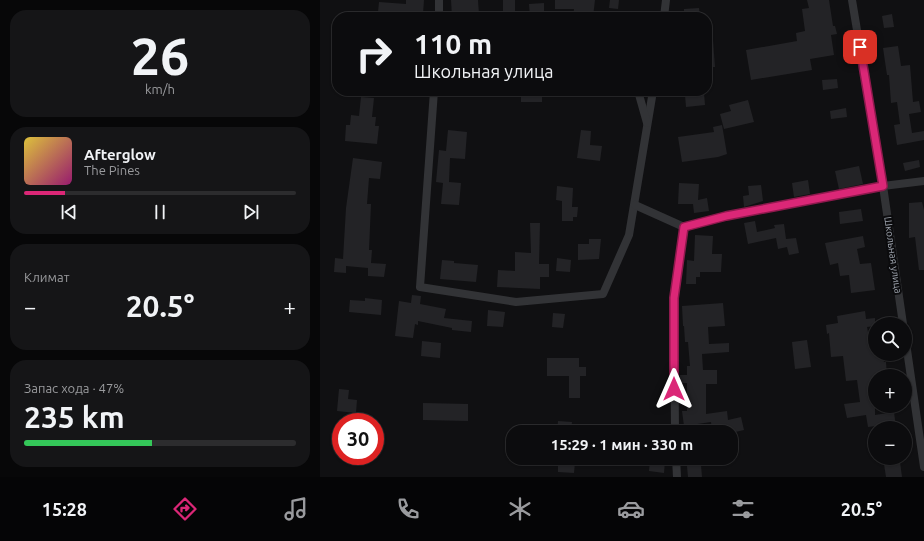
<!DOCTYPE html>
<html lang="ru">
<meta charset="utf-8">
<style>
:root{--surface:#0c0c0e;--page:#151517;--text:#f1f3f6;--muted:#9a9b9e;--line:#2c2c2e;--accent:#db2777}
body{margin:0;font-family:Ubuntu,sans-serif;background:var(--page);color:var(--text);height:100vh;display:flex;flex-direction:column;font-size:15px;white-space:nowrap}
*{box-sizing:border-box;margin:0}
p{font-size:13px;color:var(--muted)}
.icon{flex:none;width:22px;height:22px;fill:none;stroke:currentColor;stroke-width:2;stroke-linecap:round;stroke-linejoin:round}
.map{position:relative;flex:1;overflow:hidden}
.details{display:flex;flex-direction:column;gap:10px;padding:10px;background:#070708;width:320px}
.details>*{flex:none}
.top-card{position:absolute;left:12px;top:12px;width:380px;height:84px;border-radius:16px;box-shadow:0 1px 3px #0004,0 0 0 1px var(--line);background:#0c0c0e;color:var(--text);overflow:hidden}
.controls{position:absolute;left:548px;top:317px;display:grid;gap:8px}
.controls a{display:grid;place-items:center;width:44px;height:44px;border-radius:50%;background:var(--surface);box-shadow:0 1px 3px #0004,0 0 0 1px var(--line);font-size:20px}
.speed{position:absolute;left:12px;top:413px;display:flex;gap:8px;font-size:20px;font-weight:700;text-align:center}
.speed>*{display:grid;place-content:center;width:52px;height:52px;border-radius:50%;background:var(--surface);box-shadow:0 1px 3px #0004,0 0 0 1px var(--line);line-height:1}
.speed .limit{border:6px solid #d22;background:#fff;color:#111}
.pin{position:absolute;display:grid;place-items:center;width:34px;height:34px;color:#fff;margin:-17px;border-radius:8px;box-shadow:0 2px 6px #0006}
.me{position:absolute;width:44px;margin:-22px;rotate:0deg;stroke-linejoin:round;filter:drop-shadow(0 0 3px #0008)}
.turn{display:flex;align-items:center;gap:14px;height:84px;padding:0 16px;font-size:18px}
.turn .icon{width:52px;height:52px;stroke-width:2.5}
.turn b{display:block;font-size:28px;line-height:34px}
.big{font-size:30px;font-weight:600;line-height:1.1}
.details .widget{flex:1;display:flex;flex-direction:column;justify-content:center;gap:6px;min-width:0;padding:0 14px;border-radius:16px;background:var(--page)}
.details .dial{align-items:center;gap:0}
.dial b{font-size:52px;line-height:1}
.song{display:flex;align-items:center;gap:12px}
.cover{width:48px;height:48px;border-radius:6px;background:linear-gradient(135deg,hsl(50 70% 55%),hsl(320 70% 35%))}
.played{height:4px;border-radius:2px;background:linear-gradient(90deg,var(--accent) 15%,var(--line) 15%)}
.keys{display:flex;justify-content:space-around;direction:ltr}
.heat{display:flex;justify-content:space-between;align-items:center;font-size:22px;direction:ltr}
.charge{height:6px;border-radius:3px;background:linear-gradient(90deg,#34c759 47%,var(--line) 0)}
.trip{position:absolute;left:186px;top:425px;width:232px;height:40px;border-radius:16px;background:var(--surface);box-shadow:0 1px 3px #0004,0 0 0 1px var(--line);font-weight:600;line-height:40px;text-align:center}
.menu{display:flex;height:64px;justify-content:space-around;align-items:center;background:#050506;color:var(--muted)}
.menu .icon{width:28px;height:28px}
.menu .current{color:var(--accent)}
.menu b{font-size:18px;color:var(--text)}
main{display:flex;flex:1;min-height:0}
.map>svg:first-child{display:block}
</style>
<main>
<section class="details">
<div class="widget dial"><b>26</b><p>km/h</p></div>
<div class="widget">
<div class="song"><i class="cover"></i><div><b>Afterglow</b><p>The Pines</p></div></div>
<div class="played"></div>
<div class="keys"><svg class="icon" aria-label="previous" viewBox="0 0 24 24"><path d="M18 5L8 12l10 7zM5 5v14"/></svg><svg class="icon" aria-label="pause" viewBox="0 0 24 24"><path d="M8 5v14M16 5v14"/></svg><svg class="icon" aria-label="next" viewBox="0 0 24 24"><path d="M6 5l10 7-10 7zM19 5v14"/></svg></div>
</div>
<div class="widget"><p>Климат</p>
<div class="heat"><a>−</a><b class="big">20.5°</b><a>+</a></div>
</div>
<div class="widget"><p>Запас хода · 47%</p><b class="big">235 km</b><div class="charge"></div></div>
</section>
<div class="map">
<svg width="604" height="477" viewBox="0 0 604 477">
<rect width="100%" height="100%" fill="#101012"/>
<g fill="#232326">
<path d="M86,0H104L103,14L58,12L59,2L86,4Z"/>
<path d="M131,0H158L159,15L132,17Z"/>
<rect x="183" y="0" width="12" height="14"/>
<path d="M235,0H275L273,17H253L254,9H235Z"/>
<path d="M290,0H299L298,9L289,8Z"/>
<path d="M487,0H509L513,26H515L517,34L511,35L514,55L490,59L492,70L431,80L426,50L477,41L476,33L485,31L482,9L489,8Z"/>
<path d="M224,3V16L210,17L209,4Z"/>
<path d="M379,8L380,17H364V9Z"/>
<path d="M572,14L574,27L564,28L562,16Z"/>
<path d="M387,40H393L395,67H387Z"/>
<path d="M578,46L581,66L590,65L593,102L599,101L601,112L589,114L592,133L604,131V140L577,145L574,125L580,124L577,102L571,103L569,75H567L563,48Z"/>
<path d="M517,79L518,88L503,90L502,80Z"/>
<path d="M201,92L222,93V102H201Z"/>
<path d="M384,93L385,105L366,107L365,95Z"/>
<path d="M41,97L54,98L52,117H56L55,126H59L57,144L25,141L26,125H30L31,115L39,116Z"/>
<path d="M428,100L434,122L404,129L400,114L411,111L409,105Z"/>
<path d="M526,108L527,117L511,119L510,111Z"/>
<path d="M402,125L407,154L398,157L362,162L358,137L394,132L393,127Z"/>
<path d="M128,130L147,132L145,159L130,158L129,182L141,183L139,205L121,204L123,183L116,182L119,150L126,151Z"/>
<path d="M261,130L271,131L270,145L282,146L280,161L257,158Z"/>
<path d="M33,158L62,162L60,179L49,178L47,204H51L49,250H52L51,263L66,264L64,277L48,276V268L26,266V273L14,272L15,258L23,259L26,208Z"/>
<path d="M599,160L600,167L585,171L583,163Z"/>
<path d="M539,166L543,184L519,189L515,171Z"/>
<path d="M488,180L490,194L474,197L472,183Z"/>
<path d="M359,183L379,184L378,200L387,198L389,211L374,213L373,204H358Z"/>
<path d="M441,185L443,201L424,207L423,196L429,195L428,186Z"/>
<path d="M237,186L253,188L252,207H258L257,217H253V221H242V201L236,200Z"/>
<path d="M602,202L604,210V270H599L595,237L589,238V203Z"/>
<path d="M541,209L543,221L520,224L519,212Z"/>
<path d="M435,221L437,232L455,228L454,225L464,224L466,239L476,238L479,253L469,255L467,247L458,249L456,238L428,244L424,223Z"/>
<path d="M210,223H220L219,264H229V277H220V289L177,287L178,270L195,271V252L211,253Z"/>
<path d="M375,235L393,236L392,254H402L401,272H380V277H376V284H366L367,260L374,261Z"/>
<path d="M543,236L545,247L537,249L540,264L551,263L555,290L531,293L529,275L520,276L518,263L510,265L505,243Z"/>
<path d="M269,239H281L279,259L258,260V244H269Z"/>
<path d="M237,258L251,260L250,272L236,271Z"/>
<path d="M122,260L134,261V263L158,265L156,282L120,279Z"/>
<path d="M92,295L101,296L100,304L126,309L124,318L152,321L151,332L132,330V328L98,321V325L95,324L93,338L75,336L79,301L91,303Z"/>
<path d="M45,298L62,300L61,315L29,312L30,300L45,301Z"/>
<path d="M403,303L405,326L388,327L389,344L409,343V352L382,354L383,370H397V384H386V414L407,411L408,420L421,417L424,430L411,433V428L392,431L391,422L364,426L362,411H367V383H360V375H367V366H370L368,342H365L364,326H363L362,306Z"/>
<path d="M168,310L185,312L183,327L167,326Z"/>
<path d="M545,311L546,319L555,318V326L547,327L551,347L555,346V354H562L564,362H566L567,376H555V415L574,412L576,428H564L563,425L548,427L546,415L527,418L524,404L540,402L537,380L526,381L523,356L511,357L509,333L507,334L506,325L518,323L517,316Z"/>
<path d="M233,313L245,314L243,328L232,327Z"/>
<path d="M487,340L491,367L475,369L472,342Z"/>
<path d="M102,341L121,343L120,358L101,356Z"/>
<path d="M227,358H259V367H266V376H260V398H249V376H227Z"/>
<path d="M19,389L29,390L28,399L37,400L36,413L17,411Z"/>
<path d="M103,403L148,404V421L103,420Z"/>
<path d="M238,421L252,422L251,432H237Z"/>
<path d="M330,460L345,461L344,473L329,471Z"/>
<path d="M238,461L255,462L254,473L238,472Z"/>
<path d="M580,462L582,477H566L564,464Z"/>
<path d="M381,465L382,477H368L367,466Z"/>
</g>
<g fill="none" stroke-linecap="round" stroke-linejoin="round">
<g stroke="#323336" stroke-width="8">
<path d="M532,0L563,186L583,324"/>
<path d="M119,17V0"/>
<path d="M344,17L346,0"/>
<path d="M114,91L100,287L196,302L283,294L309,235L333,91"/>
<path d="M318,91L327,123"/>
<path d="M315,205L364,227"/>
<path d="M364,227L406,216L563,186L604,181"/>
<path d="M585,336L604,467"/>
<path d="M355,432L354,298L364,227"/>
<path d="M356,458L357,477"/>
</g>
</g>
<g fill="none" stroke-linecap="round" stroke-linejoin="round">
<g stroke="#8e194d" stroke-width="10">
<path id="route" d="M354,389V298L364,227L406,216L563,186L540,47"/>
</g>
<use href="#route" stroke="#db2777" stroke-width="7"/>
</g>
<g text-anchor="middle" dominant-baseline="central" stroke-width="4" stroke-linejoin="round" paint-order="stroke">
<g font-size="10" fill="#a2a8b2" stroke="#0b0b0d">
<text transform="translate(573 255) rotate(82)">Школьная улица</text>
</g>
</g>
</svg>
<div class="controls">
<a><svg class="icon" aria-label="search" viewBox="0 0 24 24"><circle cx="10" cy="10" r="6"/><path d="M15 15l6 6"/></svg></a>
<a>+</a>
<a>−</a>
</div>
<div class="speed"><div class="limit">30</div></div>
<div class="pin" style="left:540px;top:47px;background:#d93025"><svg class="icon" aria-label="arrive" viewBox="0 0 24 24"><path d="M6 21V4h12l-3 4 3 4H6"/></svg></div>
<svg class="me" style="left:354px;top:389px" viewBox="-20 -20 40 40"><path d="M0-17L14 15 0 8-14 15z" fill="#db2777" stroke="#fff" stroke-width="4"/></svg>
<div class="trip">15:29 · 1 мин · 330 m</div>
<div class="top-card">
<div class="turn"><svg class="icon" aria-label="right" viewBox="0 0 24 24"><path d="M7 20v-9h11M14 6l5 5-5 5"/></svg><div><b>110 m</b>Школьная улица</div></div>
</div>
</div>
</main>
<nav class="menu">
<b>15:28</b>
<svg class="icon current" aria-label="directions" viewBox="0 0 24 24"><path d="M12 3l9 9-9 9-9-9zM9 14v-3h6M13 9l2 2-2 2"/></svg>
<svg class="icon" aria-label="music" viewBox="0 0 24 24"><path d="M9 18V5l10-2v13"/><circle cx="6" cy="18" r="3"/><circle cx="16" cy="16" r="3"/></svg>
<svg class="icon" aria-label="phone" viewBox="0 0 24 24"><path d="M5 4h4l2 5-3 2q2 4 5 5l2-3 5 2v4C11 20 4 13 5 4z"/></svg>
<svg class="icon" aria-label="climate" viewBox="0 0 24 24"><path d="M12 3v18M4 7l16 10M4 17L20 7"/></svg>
<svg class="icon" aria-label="car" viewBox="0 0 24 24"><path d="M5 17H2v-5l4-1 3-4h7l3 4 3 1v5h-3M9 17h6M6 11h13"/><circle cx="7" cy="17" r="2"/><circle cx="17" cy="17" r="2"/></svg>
<svg class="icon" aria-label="filters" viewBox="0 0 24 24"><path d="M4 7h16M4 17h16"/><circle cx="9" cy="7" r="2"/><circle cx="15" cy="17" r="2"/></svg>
<b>20.5°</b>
</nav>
